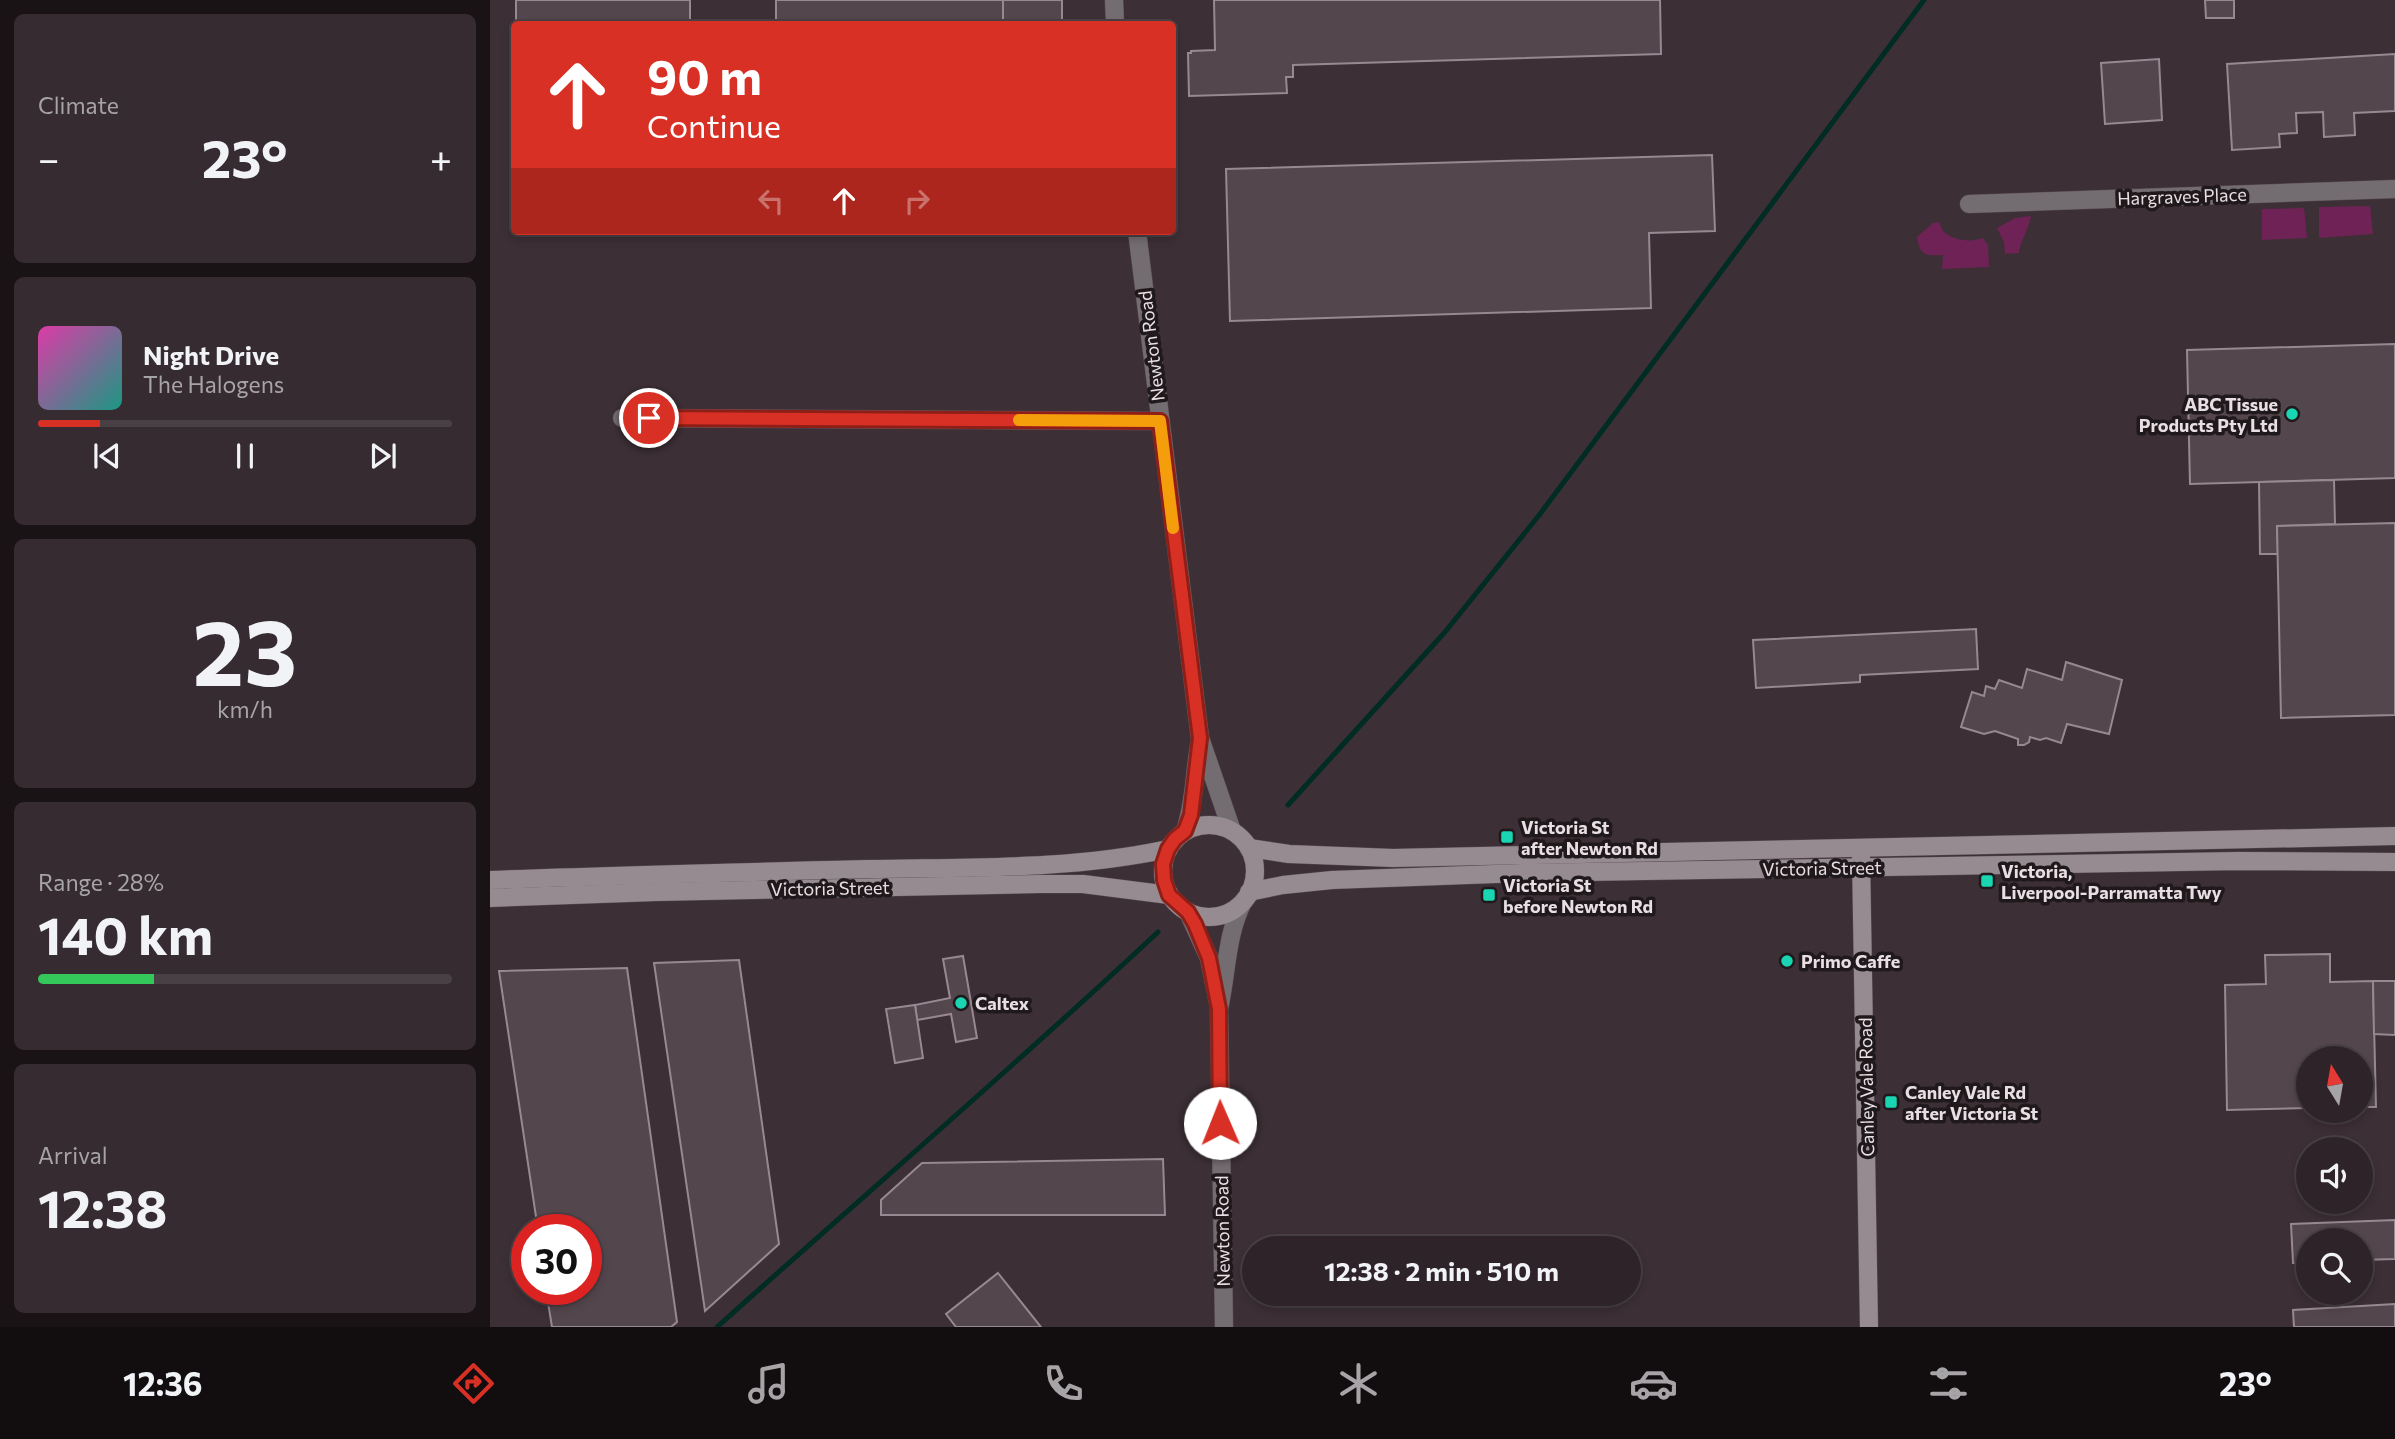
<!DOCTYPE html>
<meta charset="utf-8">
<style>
:root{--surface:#2d2328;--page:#352b30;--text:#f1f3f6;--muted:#a7a4a8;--line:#484045;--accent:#d93025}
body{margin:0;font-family:Commissioner,sans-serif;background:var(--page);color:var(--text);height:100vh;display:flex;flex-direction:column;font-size:26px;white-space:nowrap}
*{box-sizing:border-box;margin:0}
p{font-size:23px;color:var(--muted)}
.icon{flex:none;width:38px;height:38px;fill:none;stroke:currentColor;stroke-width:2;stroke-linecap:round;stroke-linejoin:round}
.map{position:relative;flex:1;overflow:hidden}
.side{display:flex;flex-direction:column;gap:14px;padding:14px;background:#191316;width:490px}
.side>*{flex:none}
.hud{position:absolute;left:21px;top:21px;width:665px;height:214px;border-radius:7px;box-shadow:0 4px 10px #0003,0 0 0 2px var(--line);background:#d93025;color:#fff;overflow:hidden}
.needle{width:46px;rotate:349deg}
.buttons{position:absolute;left:1806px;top:1046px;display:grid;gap:14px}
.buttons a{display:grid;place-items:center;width:77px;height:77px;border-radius:50%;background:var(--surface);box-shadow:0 4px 10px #0003,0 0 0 2px var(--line);font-size:35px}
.speed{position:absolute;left:21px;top:1214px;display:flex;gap:14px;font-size:35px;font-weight:700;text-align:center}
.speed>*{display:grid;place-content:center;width:91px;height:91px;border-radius:50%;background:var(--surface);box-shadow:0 4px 10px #0003,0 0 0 2px var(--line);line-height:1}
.speed .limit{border:10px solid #d22;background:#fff;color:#111}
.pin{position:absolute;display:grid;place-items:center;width:60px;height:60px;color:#fff;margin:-30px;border:4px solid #fff;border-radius:50%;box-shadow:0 2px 7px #0007}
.me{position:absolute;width:77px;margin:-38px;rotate:359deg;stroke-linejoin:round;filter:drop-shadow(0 0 5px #0008)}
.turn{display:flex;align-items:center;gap:24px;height:147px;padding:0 21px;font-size:32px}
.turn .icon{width:91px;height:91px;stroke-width:2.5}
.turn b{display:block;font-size:49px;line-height:60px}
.lanes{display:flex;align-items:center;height:66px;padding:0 21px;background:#0003;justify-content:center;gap:35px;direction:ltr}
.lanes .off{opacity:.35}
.big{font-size:52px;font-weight:700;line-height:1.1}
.side .tile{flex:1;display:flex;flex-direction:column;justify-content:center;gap:10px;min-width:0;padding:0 24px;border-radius:10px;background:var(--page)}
.side .dial{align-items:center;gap:0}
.dial b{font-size:91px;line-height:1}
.song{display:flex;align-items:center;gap:21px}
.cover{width:84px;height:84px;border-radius:10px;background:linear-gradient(135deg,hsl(320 70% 55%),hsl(170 70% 35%))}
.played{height:7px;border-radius:4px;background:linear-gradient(90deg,var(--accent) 15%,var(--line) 15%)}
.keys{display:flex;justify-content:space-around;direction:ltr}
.heat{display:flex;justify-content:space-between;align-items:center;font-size:38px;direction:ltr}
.charge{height:10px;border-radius:5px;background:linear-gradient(90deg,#34c759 28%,var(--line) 0)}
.trip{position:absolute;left:752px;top:1236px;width:399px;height:70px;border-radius:35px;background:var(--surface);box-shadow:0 4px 10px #0003,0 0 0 2px var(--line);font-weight:700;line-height:70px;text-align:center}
.dock{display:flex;height:112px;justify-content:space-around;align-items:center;background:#120e10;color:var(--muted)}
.dock .icon{width:49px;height:49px}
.dock .active{color:var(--accent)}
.dock b{font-size:32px;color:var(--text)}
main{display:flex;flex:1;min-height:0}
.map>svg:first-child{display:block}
</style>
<main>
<section class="side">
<div class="tile"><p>Climate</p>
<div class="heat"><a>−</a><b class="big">23°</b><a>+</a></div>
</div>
<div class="tile">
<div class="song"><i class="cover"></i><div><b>Night Drive</b><p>The Halogens</p></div></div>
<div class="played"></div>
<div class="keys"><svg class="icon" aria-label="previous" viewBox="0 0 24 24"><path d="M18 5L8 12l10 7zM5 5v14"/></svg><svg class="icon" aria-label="pause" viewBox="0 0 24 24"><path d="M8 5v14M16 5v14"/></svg><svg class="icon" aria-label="next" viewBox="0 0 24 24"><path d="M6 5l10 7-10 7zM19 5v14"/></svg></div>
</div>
<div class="tile dial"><b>23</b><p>km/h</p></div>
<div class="tile"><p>Range · 28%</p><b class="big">140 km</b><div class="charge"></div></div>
<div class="tile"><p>Arrival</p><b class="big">12:38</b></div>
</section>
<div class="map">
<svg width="1905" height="1327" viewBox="0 0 1905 1327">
<rect width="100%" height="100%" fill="#3c2f36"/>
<g fill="#6f2255">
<path d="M1880,206L1883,234L1829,238V207Z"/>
<path d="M1814,208L1817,238L1772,240V209Z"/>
<path d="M1541,216C1539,230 1530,240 1529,253L1515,254L1514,242L1507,228L1525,218Z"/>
<path d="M1449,222C1451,225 1451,229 1454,232C1463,240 1481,243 1493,238L1498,245L1499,267L1452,269L1453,255C1436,256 1430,256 1427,237L1443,223Z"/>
</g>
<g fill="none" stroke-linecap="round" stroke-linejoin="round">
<g stroke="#002c23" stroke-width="5">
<path d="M798,805L955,632L1050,514L1434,0"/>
<path d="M227,1327C374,1195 524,1067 668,932"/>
</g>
</g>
<g fill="#54464d" stroke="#988891" stroke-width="2">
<rect x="26" y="0" width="174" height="24"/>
<rect x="286" y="0" width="227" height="24"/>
<rect x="513" y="0" width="59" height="24"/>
<path d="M724,0H1170L1171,54L803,65V77H796L797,93L699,96L698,53H701V51L725,50Z"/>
<path d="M1715,0H1744V18H1716Z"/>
<path d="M1905,54V111L1864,113L1865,135L1834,137L1833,112L1806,113L1807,133L1789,134L1790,147L1742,150L1737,64Z"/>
<path d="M1669,59L1672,120L1615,124L1611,63Z"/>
<path d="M1222,155L1225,231L1159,233L1161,308L740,321L736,169Z"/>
<path d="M1905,344V478L1700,484L1697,350Z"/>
<path d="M1844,480L1845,524L1787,526L1788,554H1770L1769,482Z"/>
<path d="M1905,523V715L1791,718L1787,526Z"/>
<path d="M1486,629L1488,669L1370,675V682L1266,688L1263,640Z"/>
<path d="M1576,662L1632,680L1619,734L1577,724L1571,743L1556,738L1550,740L1540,737L1539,742L1534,745H1528V739L1505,731L1494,734L1471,727L1482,692L1494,696L1496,686L1505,689L1509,680L1532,688L1537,669L1572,680Z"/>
<path d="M1840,954V982L1883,981L1886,1107H1871V1059H1818V1108L1737,1110L1735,985L1776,984L1775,955Z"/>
<path d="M473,956L487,1038L466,1042L461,1014L427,1020L425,1005L460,998L453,959Z"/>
<path d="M249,960L289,1244L215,1311L164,963Z"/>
<path d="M137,968L187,1322L181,1327H62L56,1290H96V1230H48L9,971Z"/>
<path d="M1883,981H1905V1035L1884,1034Z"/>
<path d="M425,1005L433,1058L405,1063L396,1009Z"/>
<path d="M673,1159L675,1215H391V1200L432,1163Z"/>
<path d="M1905,1220V1259L1871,1260V1241H1818V1263H1803L1801,1224Z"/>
<path d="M508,1273L551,1327H466L456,1314Z"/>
<path d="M1905,1304V1327H1804L1803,1310Z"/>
</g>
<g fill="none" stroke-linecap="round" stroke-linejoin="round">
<g stroke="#584b52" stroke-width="19">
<g id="street">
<path d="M624,0L625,24"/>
<path d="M1479,204L1905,189"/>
<path d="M647,231L710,738L742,831"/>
<path d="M132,418L670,421"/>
<path d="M695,831C705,802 704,772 710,741"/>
<path d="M698,912L719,958L728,1002"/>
<path d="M734,1327L729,1009C737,973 736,935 753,902"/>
</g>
</g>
<g stroke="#584b52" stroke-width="19">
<g id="secondary">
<circle cx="719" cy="871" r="46"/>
<path d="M759,848L799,854L903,858L1905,836"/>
<path d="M1371,857L1379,1327"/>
<path d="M0,880C127,875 255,872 382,869C481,867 581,870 678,849"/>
<path d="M759,892L793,885L842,880L1033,873L1749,861L1905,862"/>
<path d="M0,898L166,892L550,884H593L679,895"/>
</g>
</g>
<use href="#street" stroke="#736c70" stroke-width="18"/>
<use href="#secondary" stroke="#968b91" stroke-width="18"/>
</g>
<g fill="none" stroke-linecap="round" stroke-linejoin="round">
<g stroke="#8d1f18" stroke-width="18">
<path id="route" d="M159,418L670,421L710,738L701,815L695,831L685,839L678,849L673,864L674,880L679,895L698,912L705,924L719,958L729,1009L730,1123"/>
</g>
<use href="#route" stroke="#d93025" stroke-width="12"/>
<path stroke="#f59e0b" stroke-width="12" d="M529,420L670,421L683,528"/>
</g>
<g fill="#19d5b2" stroke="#1f191c" stroke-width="2.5">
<circle cx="1802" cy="414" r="7"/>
<rect x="1010" y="830" width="14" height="14" rx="3.5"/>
<rect x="1490" y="874" width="14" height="14" rx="3.5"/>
<rect x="992" y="888" width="14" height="14" rx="3.5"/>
<circle cx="1297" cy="961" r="7"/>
<circle cx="471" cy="1003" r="7"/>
<rect x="1394" y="1095" width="14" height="14" rx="3.5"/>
</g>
<g text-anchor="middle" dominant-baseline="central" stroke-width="7" stroke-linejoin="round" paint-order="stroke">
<g font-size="18" fill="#e8dfe4" stroke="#1f191c">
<text transform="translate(1692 196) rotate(-2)">Hargraves Place</text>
<text transform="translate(661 346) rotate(-97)">Newton Road</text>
<text transform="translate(1332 868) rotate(-1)">Victoria Street</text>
<text transform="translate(340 888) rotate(-1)">Victoria Street</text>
<text transform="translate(1376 1087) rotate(-91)">Canley Vale Road</text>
<text transform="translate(732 1231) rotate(-91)">Newton Road</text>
</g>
<g font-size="18" font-weight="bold" fill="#e8dfe4" stroke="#1f191c" text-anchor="start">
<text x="1788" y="404" text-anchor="end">ABC Tissue<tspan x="1788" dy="21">Products Pty Ltd</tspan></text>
<text x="1031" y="827">Victoria St<tspan x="1031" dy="21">after Newton Rd</tspan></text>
<text x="1511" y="871">Victoria,<tspan x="1511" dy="21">Liverpool-Parramatta Twy</tspan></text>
<text x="1013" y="885">Victoria St<tspan x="1013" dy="21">before Newton Rd</tspan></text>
<text x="1311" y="961">Primo Caffe</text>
<text x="485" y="1003">Caltex</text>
<text x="1415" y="1092">Canley Vale Rd<tspan x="1415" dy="21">after Victoria St</tspan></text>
</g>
</g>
</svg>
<div class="buttons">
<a><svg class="needle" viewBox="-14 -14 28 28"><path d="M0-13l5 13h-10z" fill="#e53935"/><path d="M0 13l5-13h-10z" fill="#a7a4a8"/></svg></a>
<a><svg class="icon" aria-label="sound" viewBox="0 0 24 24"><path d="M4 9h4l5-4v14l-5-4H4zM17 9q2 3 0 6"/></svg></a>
<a><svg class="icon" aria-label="search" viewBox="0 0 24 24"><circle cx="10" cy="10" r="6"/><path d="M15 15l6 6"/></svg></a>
</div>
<div class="speed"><div class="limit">30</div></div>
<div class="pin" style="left:159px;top:418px;background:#d93025"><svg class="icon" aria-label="arrive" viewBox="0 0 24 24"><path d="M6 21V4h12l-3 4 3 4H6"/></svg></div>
<svg class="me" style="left:730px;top:1123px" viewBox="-20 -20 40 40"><circle r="19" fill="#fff"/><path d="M0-13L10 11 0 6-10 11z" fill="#d93025"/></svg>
<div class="trip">12:38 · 2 min · 510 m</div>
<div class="hud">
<div class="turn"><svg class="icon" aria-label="ahead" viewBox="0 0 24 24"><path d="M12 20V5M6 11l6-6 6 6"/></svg><div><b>90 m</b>Continue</div></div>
<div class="lanes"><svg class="icon off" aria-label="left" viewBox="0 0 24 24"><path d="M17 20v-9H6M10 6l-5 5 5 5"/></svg><svg class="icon" aria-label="ahead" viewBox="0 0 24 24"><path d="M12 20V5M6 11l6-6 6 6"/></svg><svg class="icon off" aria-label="right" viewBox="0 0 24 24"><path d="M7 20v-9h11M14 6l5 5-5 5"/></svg></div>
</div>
</div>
</main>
<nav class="dock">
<b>12:36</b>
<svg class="icon active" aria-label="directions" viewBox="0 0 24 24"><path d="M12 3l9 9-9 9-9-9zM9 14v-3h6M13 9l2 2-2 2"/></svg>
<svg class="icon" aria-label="music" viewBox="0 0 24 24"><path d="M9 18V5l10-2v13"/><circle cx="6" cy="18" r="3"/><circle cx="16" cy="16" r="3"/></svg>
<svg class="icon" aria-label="phone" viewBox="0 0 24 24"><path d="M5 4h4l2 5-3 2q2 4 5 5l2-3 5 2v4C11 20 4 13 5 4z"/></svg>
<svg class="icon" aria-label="climate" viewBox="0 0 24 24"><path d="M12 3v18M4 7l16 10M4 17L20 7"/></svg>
<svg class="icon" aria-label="car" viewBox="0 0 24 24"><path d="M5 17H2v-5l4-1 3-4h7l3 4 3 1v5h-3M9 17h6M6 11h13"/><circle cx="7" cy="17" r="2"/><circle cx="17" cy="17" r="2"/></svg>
<svg class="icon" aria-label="filters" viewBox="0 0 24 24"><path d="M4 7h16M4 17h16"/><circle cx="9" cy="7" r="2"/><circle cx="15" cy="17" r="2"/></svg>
<b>23°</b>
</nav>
